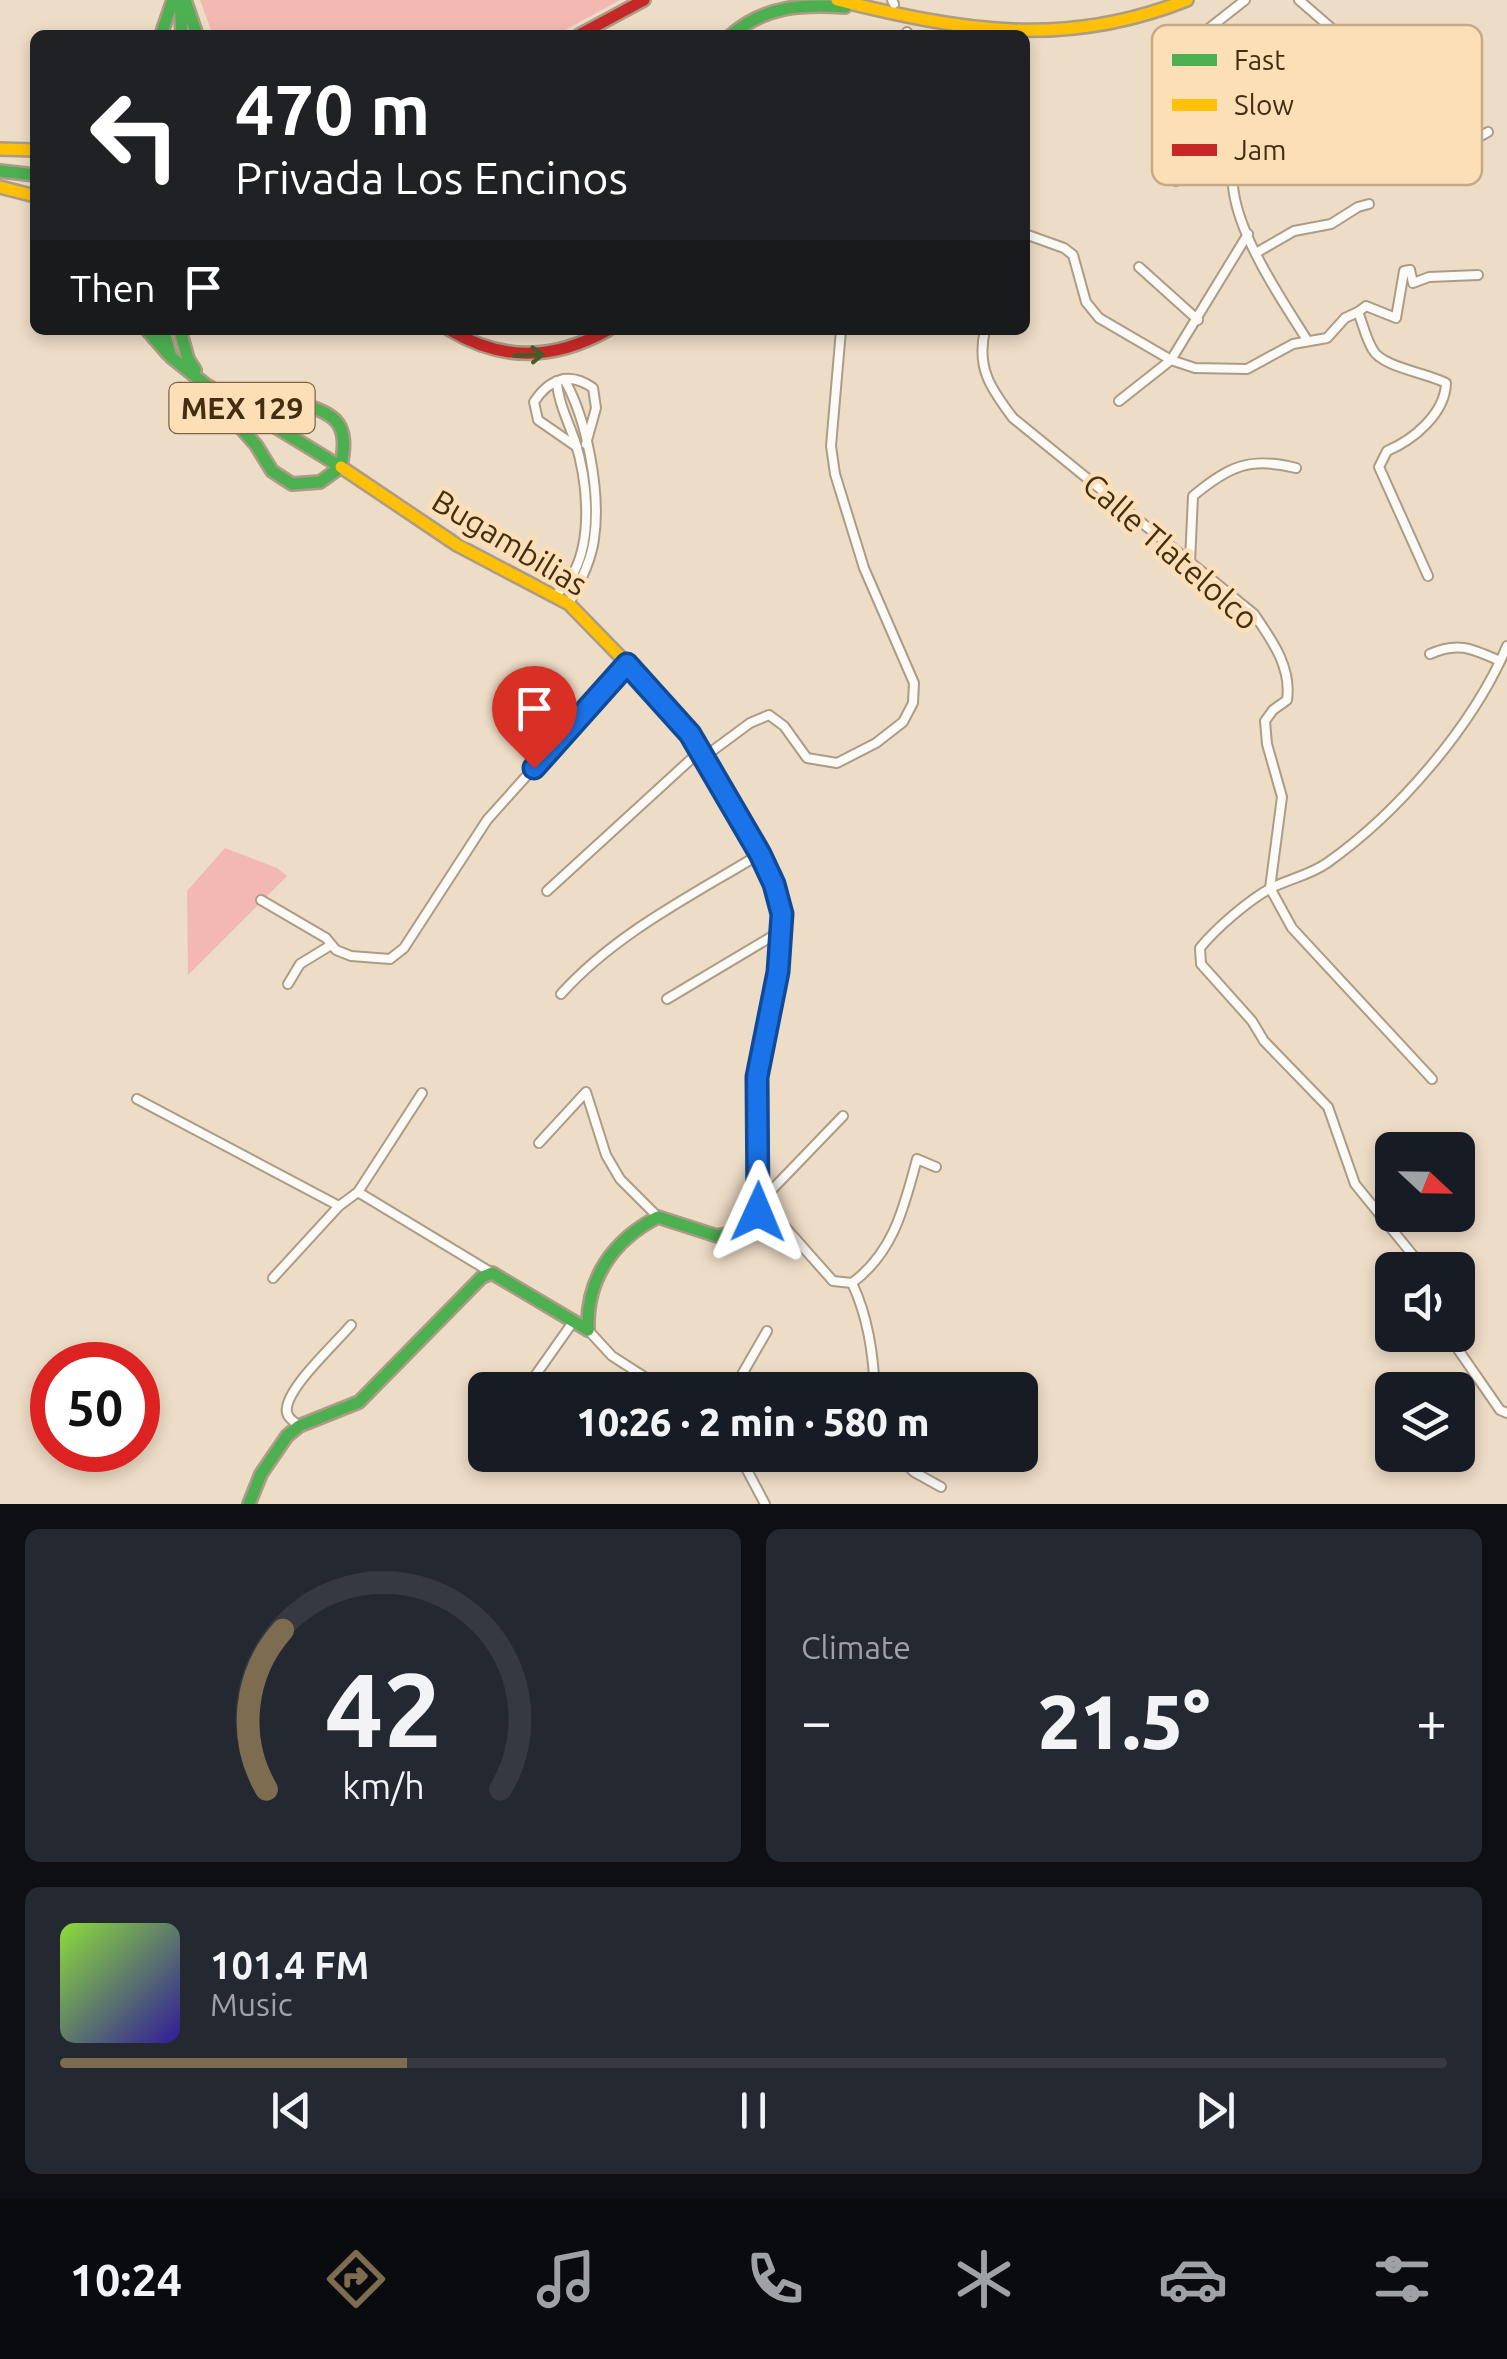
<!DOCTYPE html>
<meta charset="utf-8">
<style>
:root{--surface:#171b24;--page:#242831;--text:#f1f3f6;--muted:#9ea1a6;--line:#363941;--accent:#7e6c51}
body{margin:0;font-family:Ubuntu,sans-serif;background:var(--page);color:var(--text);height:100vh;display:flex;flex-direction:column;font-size:38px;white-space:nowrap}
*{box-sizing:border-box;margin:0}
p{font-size:32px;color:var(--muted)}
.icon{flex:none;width:55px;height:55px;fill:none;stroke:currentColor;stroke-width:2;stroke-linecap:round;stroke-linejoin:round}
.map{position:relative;height:1504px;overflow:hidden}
.details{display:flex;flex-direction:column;gap:25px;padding:25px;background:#0d0f14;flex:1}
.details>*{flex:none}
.top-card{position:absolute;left:30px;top:30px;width:1000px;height:305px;border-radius:15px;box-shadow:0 5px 15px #0003;background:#202124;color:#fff;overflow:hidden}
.needle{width:65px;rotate:112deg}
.tools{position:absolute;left:1375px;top:1132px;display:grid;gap:20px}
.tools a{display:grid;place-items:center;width:100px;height:100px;border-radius:15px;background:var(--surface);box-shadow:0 5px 15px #0003;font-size:50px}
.speed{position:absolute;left:30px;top:1342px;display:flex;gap:20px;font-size:50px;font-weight:700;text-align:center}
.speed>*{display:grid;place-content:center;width:130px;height:130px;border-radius:50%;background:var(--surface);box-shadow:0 5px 15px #0003;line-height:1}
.speed .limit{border:15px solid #d22;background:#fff;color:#111}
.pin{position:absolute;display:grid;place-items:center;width:85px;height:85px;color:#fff;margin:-102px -42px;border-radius:50% 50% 50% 0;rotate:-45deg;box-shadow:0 0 10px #0007}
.pin .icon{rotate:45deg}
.me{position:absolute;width:110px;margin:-55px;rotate:1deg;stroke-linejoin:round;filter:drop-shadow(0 0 8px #0008)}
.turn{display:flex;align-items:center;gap:35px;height:210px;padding:0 40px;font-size:45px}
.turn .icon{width:130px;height:130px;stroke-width:2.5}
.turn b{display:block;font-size:70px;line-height:85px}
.then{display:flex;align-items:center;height:95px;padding:0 40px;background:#0003;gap:20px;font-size:38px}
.big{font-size:75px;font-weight:800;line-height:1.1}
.details .tile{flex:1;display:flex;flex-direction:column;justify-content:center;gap:15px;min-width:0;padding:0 35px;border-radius:15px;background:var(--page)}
.details .dial{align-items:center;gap:0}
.dial svg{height:260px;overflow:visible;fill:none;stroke:var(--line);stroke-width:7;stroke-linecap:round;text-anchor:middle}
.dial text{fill:var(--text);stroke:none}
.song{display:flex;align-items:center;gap:30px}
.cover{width:120px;height:120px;border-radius:15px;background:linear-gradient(135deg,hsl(90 70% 55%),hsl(250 70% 35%))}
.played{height:10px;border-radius:5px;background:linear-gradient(90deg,var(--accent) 25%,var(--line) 25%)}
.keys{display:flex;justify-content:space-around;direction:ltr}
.heat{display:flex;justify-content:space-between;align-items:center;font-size:55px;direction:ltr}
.details .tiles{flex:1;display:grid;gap:25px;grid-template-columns:1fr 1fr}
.tile:last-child{grid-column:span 2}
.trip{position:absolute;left:468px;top:1372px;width:570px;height:100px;border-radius:15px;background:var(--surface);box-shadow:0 5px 15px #0003;font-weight:800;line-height:100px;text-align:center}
.menu{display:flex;height:160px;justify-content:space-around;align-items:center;background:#090b0e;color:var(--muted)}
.menu .icon{width:70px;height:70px}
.menu .selected{color:var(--accent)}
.menu b{font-size:45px;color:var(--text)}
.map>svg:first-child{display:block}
</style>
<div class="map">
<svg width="1507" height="1504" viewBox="0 0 1507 1504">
<rect width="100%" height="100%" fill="#eddcc6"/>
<g fill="#f3b8b1">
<path d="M200,0H620L556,35H213Z"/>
<path d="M225,848L277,868L287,876L188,975L187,891Z"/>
</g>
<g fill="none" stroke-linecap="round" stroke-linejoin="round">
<g stroke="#ac9c85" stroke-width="12">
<g id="street">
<path d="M892,0L894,4"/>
<path d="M1299,0L1438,121L1477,138L1488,132"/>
<path d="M907,32L908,35"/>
<path d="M1193,41L1245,0"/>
<path d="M1284,132L1318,136L1335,153L1370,146"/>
<path d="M1176,181L1203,146L1235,156"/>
<path d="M1025,234L1064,248L1073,255L1086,302L1099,318L1171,360L1195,368L1247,369L1293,344L1327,338L1345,318L1358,312C1363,324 1366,339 1373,350C1382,367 1427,373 1446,383C1445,414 1413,440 1387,451L1379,467L1428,576"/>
<path d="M1256,253L1294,231L1331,224L1358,207L1369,204"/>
<path d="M1139,267L1198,320"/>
<path d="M1410,270L1413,283L1429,277L1478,275"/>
<path d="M1358,312L1366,306L1396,318L1404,271L1410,270"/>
<path d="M985,330C976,368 991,389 1013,418L1254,614C1271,639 1292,667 1287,700L1273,710L1265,721L1267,744L1282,797L1270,888"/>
<path d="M1307,340C1280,296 1213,203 1238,151L1284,132L1312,54L1332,29"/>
<path d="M564,379C587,419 601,493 594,539C591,562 579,584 569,604"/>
<path d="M1119,401L1171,360L1248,234"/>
<path d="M577,447L538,420L534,402C549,379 569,371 593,388L596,408L586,444"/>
<path d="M1190,562L1193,496C1228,467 1249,456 1296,468"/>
<path d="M555,597C561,589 569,580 574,572C593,535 587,479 575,441C568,421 558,402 557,381"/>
<path d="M1430,654C1458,641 1473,649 1500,661"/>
<path d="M704,757L750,723L769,715L784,726L807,758L837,763L876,743L903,722L913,703L914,683L864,568L835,474L831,446L841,330"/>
<path d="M1270,888L1292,928L1432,1079"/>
<path d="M547,891L700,751"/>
<path d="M261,900L326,938L336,950L351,956L390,959L404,948L487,820L627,664"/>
<path d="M288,984L300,964L331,945"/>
<path d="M561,994C616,933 691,896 760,854"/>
<path d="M667,999L781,931"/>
<path d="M137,1099L339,1206"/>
<path d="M539,1143L586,1092L606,1155L620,1179L658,1217"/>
<path d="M358,1192L492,1273"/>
<path d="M760,1202L843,1116"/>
<path d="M759,1212L785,1227L833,1281L852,1283"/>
<path d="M1425,1270L1355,1184L1328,1107L1264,1041L1252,1021L1201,964L1200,948C1216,928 1249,900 1271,888C1289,879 1310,875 1327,863C1398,813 1473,726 1507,646"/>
<path d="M273,1278L339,1206L358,1192L422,1093"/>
<path d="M852,1283C894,1252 904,1207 917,1159L936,1167"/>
<path d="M852,1283C868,1317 873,1353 875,1390"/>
<path d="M588,1330L612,1356L665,1390"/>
<path d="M1448,1335L1500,1410L1507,1413"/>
<path d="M525,1390L573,1322"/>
<path d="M733,1390L767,1331"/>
<path d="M299,1426C292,1420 285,1416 287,1407C291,1384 335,1344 351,1325"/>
<path d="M739,1455L765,1504"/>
<path d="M897,1455L914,1472L941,1487"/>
</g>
</g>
<g stroke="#ac9c85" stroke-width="16">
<g id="fast">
<path d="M180,0L182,35"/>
<path d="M185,0L197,35"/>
<path d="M161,35L173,0"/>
<path d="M731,35C765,6 802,4 845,7"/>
<path d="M0,171L35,175"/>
<path d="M147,330L168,354"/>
<path d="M163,330L171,357L205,384L341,467"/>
<path d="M180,330L188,359L195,370"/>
<path d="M218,393C248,399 327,398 340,427C346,439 343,454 341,467L320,482L292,484L272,471L256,445L217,401Z"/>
<path d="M588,1330C586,1279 613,1240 658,1217L717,1236L752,1230L760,1202L757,1077L778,958"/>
<path d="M249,1504L261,1474L287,1436L299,1426L359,1402L482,1277L492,1273L588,1330"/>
</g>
</g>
<g stroke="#ac9c85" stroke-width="16">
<g id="slow">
<path d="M837,0C962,31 1064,49 1187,0"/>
<path d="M0,149L35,150"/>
<path d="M0,187L35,196"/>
<path d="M341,467L457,545L569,604L647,684L690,734L760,854L774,884L782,914L778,958"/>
</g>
</g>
<g stroke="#ac9c85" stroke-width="16">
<g id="jam">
<path d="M579,35L644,0"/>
<path d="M450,330C503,362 554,360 608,330"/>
</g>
</g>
<use href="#street" stroke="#fcfaf6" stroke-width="8"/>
<use href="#fast" stroke="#4caf50" stroke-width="11"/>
<use href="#slow" stroke="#ffc107" stroke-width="11"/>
<use href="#jam" stroke="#c62828" stroke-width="11"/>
</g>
<defs><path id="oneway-shaft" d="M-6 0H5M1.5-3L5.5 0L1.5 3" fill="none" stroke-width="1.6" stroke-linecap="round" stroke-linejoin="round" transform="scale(2.5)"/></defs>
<use stroke="#465c28" href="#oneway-shaft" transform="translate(529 355) rotate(-2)"/>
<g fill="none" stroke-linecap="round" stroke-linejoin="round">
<g stroke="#114b97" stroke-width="25">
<path id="route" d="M534,768L627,664L690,734L760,854L774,884L782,914L778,972L757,1077L758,1212"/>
</g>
<use href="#route" stroke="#1a73e8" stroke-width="18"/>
</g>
<g text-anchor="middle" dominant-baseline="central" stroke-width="9" stroke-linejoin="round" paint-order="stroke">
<rect fill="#fcdfb7" stroke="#7a6444" stroke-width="2.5" x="169.5" y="383" width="145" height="50" rx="8"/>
<g font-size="30" font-weight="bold" fill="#422f12">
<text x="242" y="408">MEX 129</text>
</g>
<g font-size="32" fill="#422f12" stroke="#fcdfb7">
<text transform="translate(510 542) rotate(31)">Bugambilias</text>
<text transform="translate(1171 551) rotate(41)">Calle Tlatelolco</text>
</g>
</g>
<rect x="1152" y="25" width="330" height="160" rx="15" fill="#fcdfb7" stroke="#c4aa86" stroke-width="2.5"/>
<rect x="1172" y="54" width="45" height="12" fill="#4caf50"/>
<rect x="1172" y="99" width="45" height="12" fill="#ffc107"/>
<rect x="1172" y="144" width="45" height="12" fill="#c62828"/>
<g font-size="28" fill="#422f12">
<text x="1234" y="70">Fast</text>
<text x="1234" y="115">Slow</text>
<text x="1234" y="160">Jam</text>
</g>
</svg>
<div class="tools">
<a><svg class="needle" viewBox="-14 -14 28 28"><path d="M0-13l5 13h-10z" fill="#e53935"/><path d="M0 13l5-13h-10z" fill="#9ea1a6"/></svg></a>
<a><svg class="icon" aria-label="sound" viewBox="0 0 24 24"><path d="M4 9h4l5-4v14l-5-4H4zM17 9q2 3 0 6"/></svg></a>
<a><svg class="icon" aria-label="layers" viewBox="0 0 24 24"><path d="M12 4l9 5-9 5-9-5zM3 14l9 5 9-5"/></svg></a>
</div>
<div class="speed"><div class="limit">50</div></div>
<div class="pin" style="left:534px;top:768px;background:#d93025"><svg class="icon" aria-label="arrive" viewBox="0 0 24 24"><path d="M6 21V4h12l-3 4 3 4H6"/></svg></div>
<svg class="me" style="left:758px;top:1212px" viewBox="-20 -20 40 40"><path d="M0-17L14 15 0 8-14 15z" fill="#1a73e8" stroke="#fff" stroke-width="4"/></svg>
<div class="trip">10:26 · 2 min · 580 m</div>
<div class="top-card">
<div class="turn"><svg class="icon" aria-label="left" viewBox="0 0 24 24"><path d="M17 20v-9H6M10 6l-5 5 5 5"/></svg><div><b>470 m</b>Privada Los Encinos</div></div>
<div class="then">Then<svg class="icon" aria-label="arrive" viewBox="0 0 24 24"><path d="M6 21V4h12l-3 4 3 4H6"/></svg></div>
</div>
</div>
<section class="details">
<div class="tiles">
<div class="tile dial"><svg viewBox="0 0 100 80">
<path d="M14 69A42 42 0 1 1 86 69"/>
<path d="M14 69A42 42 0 0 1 19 20" stroke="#7e6c51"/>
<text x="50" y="56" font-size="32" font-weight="700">42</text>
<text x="50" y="72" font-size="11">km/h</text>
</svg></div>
<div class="tile"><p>Climate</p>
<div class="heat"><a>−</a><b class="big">21.5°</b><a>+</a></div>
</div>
<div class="tile">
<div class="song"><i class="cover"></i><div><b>101.4 FM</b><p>Music</p></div></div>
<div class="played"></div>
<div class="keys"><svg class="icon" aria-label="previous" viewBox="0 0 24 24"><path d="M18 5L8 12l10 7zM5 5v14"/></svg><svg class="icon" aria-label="pause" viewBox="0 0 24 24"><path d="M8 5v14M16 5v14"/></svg><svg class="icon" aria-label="next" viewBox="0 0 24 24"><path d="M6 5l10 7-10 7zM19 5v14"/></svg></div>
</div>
</div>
</section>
<nav class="menu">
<b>10:24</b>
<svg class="icon selected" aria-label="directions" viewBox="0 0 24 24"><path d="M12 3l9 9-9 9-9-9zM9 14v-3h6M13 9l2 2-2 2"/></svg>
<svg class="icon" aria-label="music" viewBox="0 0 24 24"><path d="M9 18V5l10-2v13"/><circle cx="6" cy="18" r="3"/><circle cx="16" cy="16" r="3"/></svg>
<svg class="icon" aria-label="phone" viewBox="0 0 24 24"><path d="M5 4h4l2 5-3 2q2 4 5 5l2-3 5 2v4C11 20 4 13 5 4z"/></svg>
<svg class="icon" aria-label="climate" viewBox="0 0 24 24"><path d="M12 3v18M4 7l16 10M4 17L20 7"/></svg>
<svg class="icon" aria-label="car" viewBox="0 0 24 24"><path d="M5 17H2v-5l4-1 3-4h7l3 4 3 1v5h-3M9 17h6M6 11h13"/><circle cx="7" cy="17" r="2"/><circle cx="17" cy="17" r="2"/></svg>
<svg class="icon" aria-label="filters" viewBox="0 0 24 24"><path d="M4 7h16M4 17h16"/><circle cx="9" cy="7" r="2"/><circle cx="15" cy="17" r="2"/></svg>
</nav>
